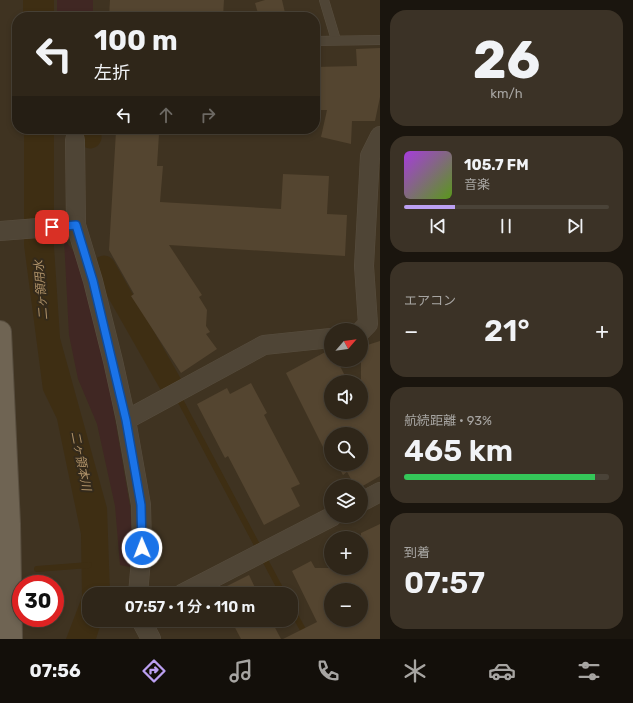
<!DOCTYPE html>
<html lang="ja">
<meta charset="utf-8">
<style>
:root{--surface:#2f2619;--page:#3b3226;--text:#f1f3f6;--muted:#a7a5a2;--line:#4a4338;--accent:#bca0f2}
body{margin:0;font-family:Rubik,"Noto Sans JP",sans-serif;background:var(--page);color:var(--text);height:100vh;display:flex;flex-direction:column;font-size:15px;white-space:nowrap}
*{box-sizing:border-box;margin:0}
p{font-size:13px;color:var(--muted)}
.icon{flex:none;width:22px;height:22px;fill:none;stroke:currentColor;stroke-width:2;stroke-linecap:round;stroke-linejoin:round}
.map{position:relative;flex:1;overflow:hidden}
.sheet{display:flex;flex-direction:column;gap:10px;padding:10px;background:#1a150e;width:253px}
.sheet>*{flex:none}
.banner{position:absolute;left:12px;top:12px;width:308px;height:122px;border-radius:16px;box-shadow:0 2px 6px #0003,0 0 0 1px var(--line);background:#2f2619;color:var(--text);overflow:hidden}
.needle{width:26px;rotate:62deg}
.controls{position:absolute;left:324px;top:323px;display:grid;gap:8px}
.controls a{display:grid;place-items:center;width:44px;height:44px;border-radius:50%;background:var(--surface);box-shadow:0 2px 6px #0003,0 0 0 1px var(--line);font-size:20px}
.speed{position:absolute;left:12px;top:575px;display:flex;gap:8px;font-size:20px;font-weight:700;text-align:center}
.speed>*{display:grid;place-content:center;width:52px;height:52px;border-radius:50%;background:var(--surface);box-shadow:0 2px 6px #0003,0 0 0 1px var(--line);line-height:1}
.speed .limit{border:6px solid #d22;background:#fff;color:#111}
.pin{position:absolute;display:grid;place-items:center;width:34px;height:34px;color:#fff;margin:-17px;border-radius:8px;box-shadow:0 2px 6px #0006}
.me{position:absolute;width:44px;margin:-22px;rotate:359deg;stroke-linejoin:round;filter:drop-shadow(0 0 3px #0008)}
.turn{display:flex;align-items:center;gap:14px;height:84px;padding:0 16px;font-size:18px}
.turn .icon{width:52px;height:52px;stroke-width:2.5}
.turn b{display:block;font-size:28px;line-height:34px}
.lanes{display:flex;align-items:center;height:38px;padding:0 16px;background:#0003;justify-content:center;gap:20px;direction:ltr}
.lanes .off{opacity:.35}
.big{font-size:30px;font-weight:600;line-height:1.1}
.sheet .tile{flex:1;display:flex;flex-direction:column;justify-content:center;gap:6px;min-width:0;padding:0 14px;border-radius:16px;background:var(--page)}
.sheet .dial{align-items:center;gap:0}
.dial b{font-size:52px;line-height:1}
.song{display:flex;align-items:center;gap:12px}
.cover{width:48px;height:48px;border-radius:6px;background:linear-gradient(135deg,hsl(280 70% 55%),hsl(90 70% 35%))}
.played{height:4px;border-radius:2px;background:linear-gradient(90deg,var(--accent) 25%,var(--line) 25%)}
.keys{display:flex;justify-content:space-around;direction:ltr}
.heat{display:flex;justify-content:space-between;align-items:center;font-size:22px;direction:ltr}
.charge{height:6px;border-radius:3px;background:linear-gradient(90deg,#34c759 93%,var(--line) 0)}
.trip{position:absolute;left:82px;top:587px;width:216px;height:40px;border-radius:16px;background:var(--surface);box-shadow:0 2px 6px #0003,0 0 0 1px var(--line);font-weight:600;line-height:40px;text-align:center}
.dock{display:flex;height:64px;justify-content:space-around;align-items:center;background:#130f0a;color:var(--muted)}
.dock .icon{width:28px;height:28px}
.dock .active{color:var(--accent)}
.dock b{font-size:18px;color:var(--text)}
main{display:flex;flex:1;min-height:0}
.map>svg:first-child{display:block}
</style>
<main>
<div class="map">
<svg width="380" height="639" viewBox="0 0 380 639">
<rect width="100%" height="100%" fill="#3f3321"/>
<g fill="#402723">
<rect x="57" y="0" width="36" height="17"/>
<path d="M64,239L81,261L107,373L130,506L135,568L120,565L115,506L97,424L78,379L69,335Z"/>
</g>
<g fill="#3e2e13">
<rect x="23" y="0" width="31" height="17"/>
<path d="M24,129H54V247L60,338L107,508L110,594H89V620H102L96,639H66L82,597L81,534L57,419L43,390L24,245Z"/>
</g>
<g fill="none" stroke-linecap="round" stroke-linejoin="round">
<g stroke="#3e2e13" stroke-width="6">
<path d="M180,400L283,594"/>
<path d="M37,569L89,565"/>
<path d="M291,608L308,639"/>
</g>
<g stroke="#3e2e13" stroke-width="23">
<path d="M89,129L90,137"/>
<path d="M104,267L170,383"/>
</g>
</g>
<g fill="#544530" fill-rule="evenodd">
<path d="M110,0H224L223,17H109Z"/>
<path d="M265,0H282L286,17H259L255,3Z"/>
<path d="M380,48V97L375,121H352L351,144L321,137L327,110H315V67L357,66L356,49Z"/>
<path d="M116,131L159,134L157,166H163L160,202L281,209L283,174L329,176L327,214L347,215L345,256L169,245L202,295L199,297L207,310L206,326L210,332L206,334L217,349L181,373L131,296L134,294L109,250Z"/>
<path d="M380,341V476L361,487L355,486L347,472L343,475L337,464H361V434H331V454L327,455L286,373L331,349V360H337L348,382H331V412H361V347Z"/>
<path d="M251,383L267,413L264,415L268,423L300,484L291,488L300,506L264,525L228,456L225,458L197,404L227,388L230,394Z"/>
<path d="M380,524V639H283L317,622L292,571L311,561L315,568H361V533ZM331,590H361V620H331Z"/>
<path d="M249,575L258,594H218L217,591Z"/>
<path d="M231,620H271L281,639H241Z"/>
</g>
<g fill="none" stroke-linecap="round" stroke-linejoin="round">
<g stroke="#584e3f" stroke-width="10">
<g id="service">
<path d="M324,0L336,40"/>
<path d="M315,41L380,40"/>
</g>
</g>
<g stroke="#584e3f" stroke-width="20">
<g id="minor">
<path d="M75,140L76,225L93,281L113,361L126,420L141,505L142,548L138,594"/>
<path d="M0,231L76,225"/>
<path d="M361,331L368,324L364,266L370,156L380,136"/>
<path d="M126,420L264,345L331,338"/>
<path d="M361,502L380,492"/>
<path d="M182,594L333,516"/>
<path d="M141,620L151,639"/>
</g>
</g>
<g stroke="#584e3f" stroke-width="24">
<path id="primary" d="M0,332L9,524L11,639"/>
</g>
<use href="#service" stroke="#4f4536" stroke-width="9"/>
<use href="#minor" stroke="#4f4536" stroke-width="19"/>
<use href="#primary" stroke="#6f6453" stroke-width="22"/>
</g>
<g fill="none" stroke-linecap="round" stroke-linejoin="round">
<g stroke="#114b97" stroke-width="10">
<path id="route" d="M52,227L76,225L93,281L126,420L141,505L142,548"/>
</g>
<use href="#route" stroke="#1a73e8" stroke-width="7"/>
</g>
<g text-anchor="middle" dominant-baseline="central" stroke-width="4" stroke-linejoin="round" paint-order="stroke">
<g font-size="12" font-style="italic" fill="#ad9067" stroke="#342a1b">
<text transform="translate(41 290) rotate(-95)">二ヶ領用水</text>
<text transform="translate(81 461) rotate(79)">二ヶ領本川</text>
</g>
</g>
</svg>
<div class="controls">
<a><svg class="needle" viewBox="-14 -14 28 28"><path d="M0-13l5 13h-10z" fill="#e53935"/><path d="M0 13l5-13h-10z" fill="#a7a5a2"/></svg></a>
<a><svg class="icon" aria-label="sound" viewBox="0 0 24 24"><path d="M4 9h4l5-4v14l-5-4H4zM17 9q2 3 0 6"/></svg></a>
<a><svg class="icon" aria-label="search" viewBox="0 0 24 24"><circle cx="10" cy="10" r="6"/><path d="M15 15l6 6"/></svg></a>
<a><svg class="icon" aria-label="layers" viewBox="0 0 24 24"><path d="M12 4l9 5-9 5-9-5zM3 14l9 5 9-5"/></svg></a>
<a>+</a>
<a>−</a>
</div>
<div class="speed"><div class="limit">30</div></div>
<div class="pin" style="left:52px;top:227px;background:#d93025"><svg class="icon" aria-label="arrive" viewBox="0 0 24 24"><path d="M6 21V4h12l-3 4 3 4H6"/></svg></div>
<svg class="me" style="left:142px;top:548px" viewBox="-20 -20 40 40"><circle r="17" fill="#1a73e8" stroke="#fff" stroke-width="3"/><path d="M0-11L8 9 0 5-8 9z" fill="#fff"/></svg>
<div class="trip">07:57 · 1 分 · 110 m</div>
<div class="banner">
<div class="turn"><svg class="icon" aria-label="left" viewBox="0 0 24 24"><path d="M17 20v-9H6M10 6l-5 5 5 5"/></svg><div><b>100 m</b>左折</div></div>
<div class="lanes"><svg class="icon" aria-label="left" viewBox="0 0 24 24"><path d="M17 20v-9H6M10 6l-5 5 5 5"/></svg><svg class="icon off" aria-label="ahead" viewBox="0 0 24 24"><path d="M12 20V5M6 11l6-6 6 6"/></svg><svg class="icon off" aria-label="right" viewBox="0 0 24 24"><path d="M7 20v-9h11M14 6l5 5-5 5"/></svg></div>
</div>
</div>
<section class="sheet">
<div class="tile dial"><b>26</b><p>km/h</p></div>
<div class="tile">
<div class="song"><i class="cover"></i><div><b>105.7 FM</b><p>音楽</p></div></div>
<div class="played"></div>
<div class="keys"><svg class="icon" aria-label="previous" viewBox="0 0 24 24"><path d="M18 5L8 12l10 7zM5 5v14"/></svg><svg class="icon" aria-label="pause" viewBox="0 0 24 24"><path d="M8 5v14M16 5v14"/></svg><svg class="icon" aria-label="next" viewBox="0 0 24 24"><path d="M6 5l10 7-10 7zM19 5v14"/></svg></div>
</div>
<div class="tile"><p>エアコン</p>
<div class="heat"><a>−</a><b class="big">21°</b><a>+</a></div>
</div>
<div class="tile"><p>航続距離 · 93%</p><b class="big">465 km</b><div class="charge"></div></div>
<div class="tile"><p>到着</p><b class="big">07:57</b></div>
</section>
</main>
<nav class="dock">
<b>07:56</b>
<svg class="icon active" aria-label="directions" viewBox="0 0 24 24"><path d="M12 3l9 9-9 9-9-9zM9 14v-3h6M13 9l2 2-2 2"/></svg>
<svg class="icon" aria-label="music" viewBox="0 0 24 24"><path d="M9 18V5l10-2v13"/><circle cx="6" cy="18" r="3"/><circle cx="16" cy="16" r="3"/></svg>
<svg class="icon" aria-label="phone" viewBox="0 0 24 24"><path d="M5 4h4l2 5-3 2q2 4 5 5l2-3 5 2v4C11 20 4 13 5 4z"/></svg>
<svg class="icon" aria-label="climate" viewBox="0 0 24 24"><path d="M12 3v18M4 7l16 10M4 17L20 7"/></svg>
<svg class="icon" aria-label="car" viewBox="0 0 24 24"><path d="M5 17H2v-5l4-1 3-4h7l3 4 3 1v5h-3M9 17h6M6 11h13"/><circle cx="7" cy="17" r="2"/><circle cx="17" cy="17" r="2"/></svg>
<svg class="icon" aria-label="filters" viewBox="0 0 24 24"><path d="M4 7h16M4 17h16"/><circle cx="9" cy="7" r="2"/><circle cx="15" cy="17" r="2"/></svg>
</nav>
